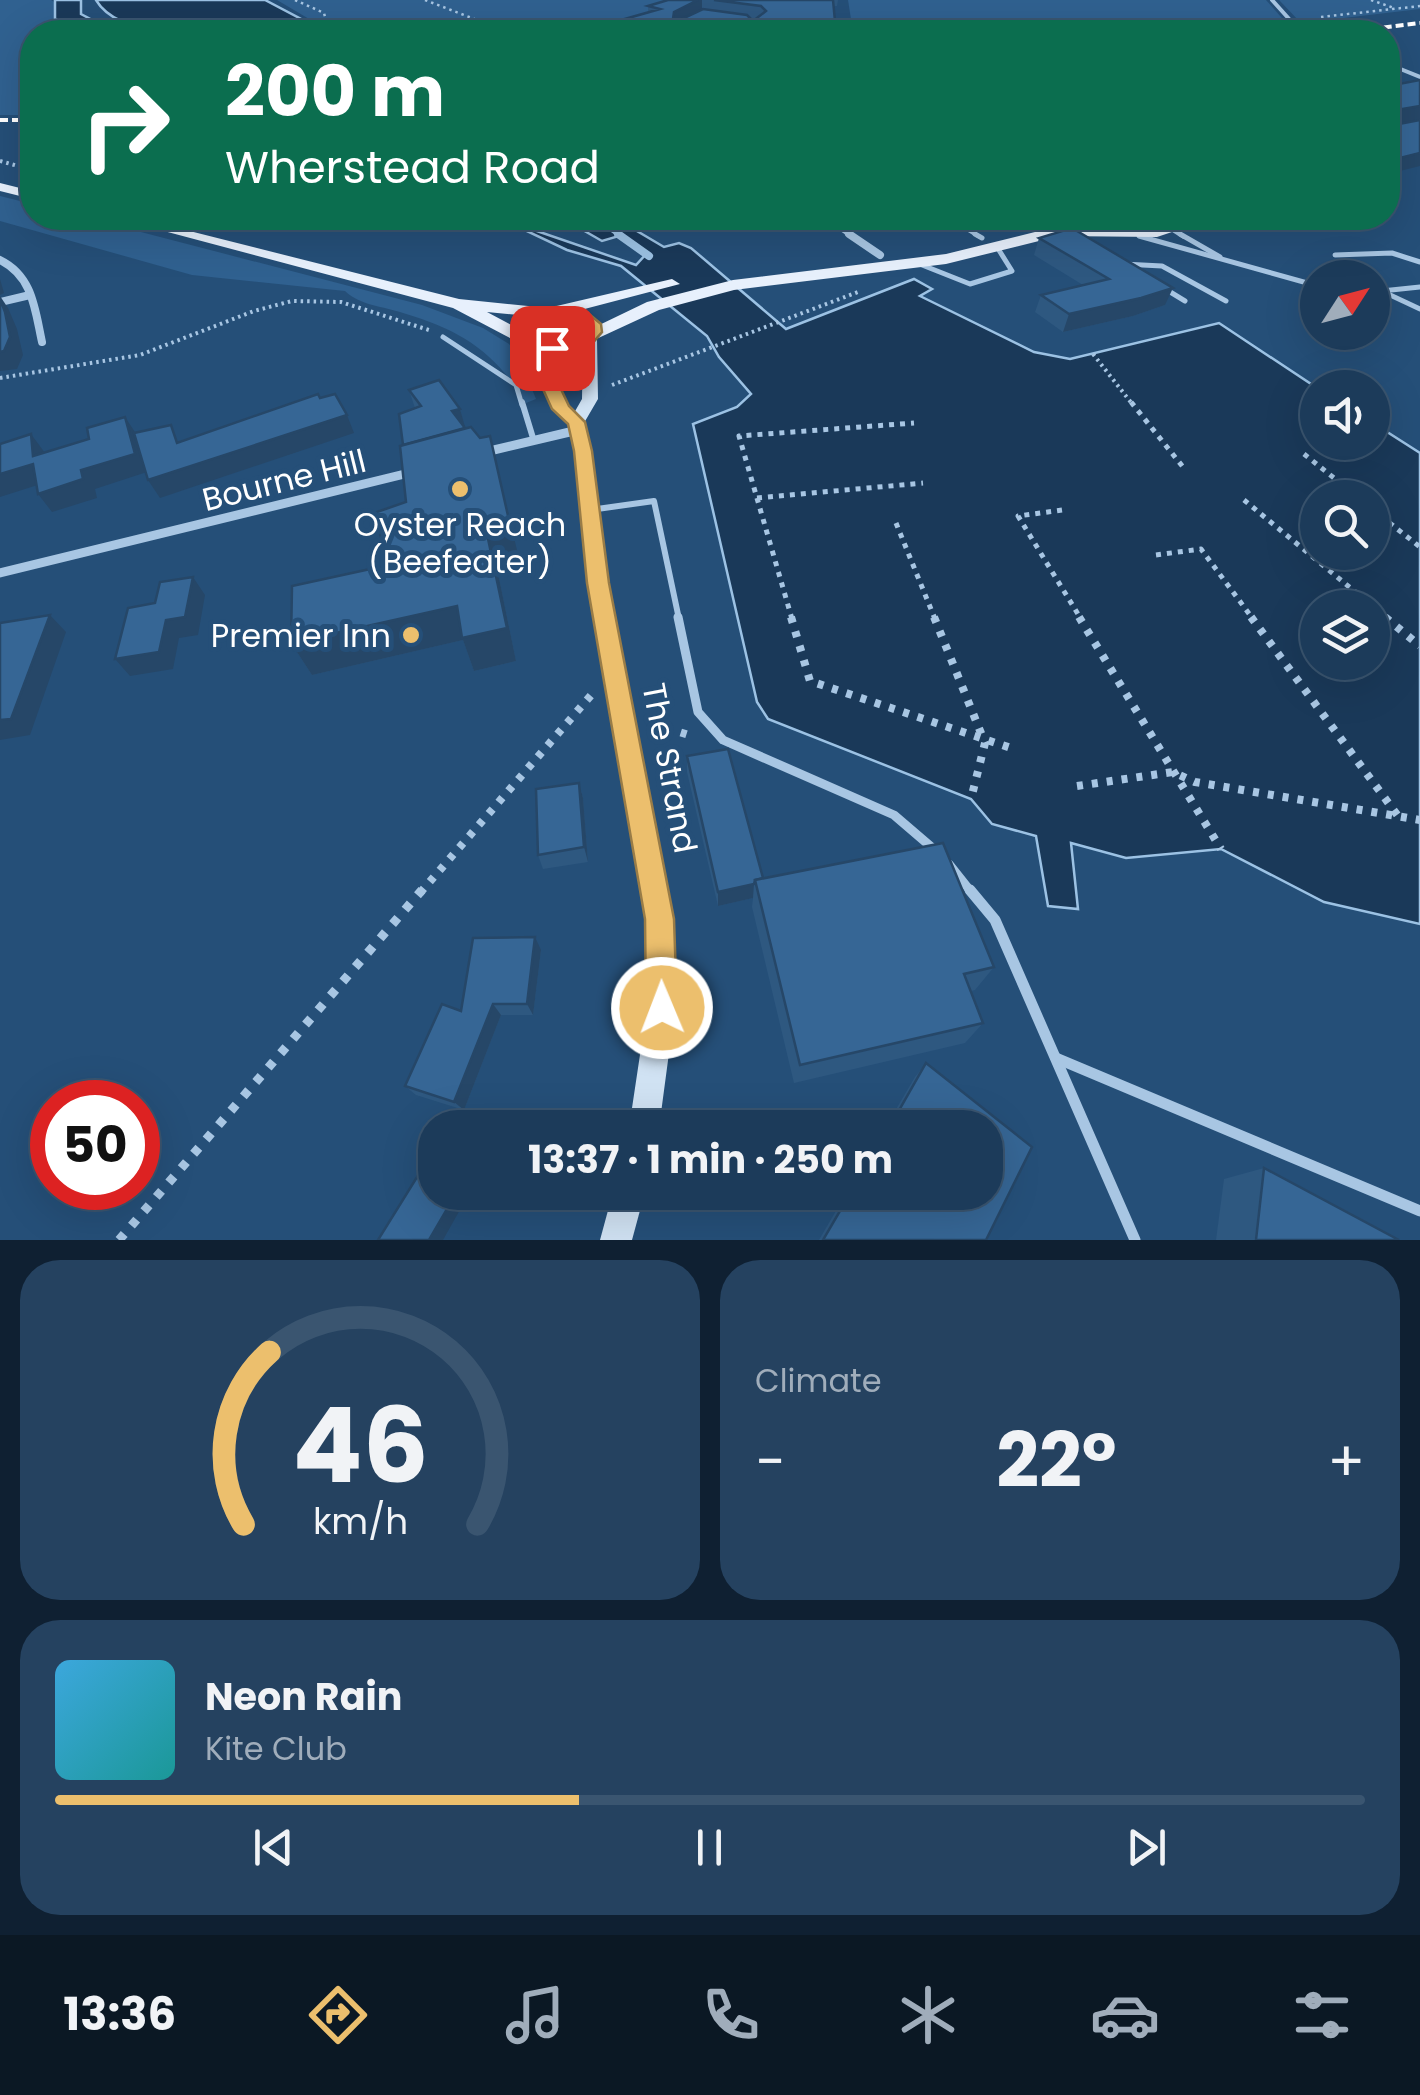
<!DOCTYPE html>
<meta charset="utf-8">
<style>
:root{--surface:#1c3b5a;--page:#254260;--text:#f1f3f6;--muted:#a0adbb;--line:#3a5570;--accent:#ecbf6d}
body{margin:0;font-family:Poppins,sans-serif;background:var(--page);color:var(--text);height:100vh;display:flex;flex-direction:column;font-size:38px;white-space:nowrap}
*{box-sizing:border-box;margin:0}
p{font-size:32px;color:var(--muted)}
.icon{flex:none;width:55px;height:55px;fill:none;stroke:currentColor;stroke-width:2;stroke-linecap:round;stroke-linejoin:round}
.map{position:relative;height:1240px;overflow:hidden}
.side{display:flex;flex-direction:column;gap:20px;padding:20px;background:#0f2032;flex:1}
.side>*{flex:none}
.banner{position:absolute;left:20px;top:20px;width:1380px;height:210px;border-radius:40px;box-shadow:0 10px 40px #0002,0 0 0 2px var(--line);background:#0b6e4f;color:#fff;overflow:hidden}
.needle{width:65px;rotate:54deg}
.buttons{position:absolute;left:1300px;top:260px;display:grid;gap:20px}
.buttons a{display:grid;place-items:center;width:90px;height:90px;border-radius:50%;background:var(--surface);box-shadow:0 10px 40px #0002,0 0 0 2px var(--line);font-size:50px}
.speed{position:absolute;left:30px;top:1080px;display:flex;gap:20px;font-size:50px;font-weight:700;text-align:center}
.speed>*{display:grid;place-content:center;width:130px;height:130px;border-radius:50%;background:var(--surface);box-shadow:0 10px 40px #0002,0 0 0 2px var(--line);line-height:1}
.speed .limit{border:15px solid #d22;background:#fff;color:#111}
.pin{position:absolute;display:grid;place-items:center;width:85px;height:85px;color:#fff;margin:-42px;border-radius:20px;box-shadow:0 5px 15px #0006}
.me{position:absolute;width:110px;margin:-55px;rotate:359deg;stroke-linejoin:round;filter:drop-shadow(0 0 8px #0008)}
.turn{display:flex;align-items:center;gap:35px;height:210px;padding:0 40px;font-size:45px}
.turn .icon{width:130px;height:130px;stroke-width:2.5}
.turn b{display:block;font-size:70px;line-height:85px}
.big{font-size:75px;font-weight:700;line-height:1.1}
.side .tile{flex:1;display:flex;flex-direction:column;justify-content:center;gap:15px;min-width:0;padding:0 35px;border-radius:40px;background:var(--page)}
.side .dial{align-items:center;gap:0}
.dial svg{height:260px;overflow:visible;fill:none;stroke:var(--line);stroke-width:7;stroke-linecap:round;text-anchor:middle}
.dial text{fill:var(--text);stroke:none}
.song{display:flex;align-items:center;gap:30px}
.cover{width:120px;height:120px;border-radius:15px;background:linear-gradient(135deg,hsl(200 70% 55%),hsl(180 70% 35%))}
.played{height:10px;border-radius:5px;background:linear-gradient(90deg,var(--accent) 40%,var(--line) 40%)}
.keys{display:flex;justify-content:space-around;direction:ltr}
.heat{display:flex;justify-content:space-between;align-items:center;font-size:55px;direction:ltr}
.side .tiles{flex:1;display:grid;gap:20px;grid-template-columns:1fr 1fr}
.tile:last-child{grid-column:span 2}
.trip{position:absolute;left:418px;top:1110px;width:585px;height:100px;border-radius:40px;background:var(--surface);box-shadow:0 10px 40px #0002,0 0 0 2px var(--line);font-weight:700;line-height:100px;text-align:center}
.tab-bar{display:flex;height:160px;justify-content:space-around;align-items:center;background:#0b1824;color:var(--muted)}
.tab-bar .icon{width:70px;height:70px}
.tab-bar .on{color:var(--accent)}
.tab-bar b{font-size:45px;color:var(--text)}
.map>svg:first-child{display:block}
</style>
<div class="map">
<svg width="1420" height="1240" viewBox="0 0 1420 1240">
<rect width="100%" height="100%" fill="#254f78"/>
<g fill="#306190">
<path d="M0,0H51L102,32H32V115H0Z"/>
<path d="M277,0H672L649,32H340L321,26Z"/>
<path d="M848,0H1266L1289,26L1244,32H853Z"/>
<path d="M1279,0H1420V9L1301,23Z"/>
<path d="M0,196L32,204V218H87L422,305L483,328L509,344L519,357L536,399L526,403C495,352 461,330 403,313C383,306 361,306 345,291L192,275L0,221Z"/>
</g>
<g fill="#1a3959" stroke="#9cc2e4" stroke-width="2.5" fill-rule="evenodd">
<path d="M55,0H81V14L115,32H83L55,19Z"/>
<path d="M96,0H265L301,19L305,26L300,32C248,32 125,49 96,0Z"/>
<path d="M499,218L636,265L647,253L622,235L602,241L562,218H633L648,227L637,231L664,247L679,243L691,248L786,329L914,279L932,289L920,296L1034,352L1070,359L1219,323L1317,388L1318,442H1372L1373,423L1420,453V924L1324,902L1221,849L1126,858L1071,843L1078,909L1048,906L1036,836L992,824L971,799L768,719L757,702L693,424L737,407L751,394L719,357L707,336L621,266L567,250ZM1318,498H1372V552H1318ZM1318,608H1372V662H1318Z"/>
</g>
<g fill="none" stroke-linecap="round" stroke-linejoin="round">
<path stroke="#9cc2e4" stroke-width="5" d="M596,218L622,237"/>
<path stroke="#9cc2e4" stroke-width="8" d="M618,234L649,256"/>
<g stroke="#a8c6e3" stroke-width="2.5" stroke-dasharray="2.5 4" stroke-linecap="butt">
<path d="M295,0L324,13L329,32"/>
<path d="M425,0L508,32"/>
<path d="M1371,0L1394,8"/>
<path d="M1321,17L1420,6"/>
</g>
<g stroke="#a8c6e3" stroke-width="4" stroke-dasharray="2.5 4" stroke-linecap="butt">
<path d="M0,161L32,170"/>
<path d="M1093,354L1133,405"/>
<path d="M0,378L140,355L254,311L292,301L341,302L432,331"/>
<path d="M612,385L858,292"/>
</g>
<g stroke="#a8c6e3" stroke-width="5" stroke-dasharray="5 6" stroke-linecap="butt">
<path d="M1131,402L1183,467"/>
<path d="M1304,454L1359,498"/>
<path d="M757,498L923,483"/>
<path d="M1244,500L1388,619"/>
<path d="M1372,509L1420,547"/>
<path d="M1062,510L1018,516L1081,619"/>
<path d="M896,523L935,619"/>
<path d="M1156,555L1201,549L1253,619"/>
<path d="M792,619L739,436L914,423"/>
</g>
<g stroke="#a8c6e3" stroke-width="8" stroke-dasharray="6 9" stroke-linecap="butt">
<path d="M791,617L810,681L1017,750"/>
<path d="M934,617L985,743L971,799"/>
<path d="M1079,617L1221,849"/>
<path d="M1251,617L1398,816"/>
<path d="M1385,617L1420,646"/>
<path d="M651,731H676L692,736"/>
<path d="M1077,786L1173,772L1195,782L1420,820"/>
<path d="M420,893L593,693"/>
</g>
<path stroke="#a8c6e3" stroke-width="9" stroke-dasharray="8 11" stroke-linecap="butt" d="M119,1240L422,890"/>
<g stroke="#a8c6e3" stroke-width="4">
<path d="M1272,0L1299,30L1307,32"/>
<path d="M1388,64L1420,77"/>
<path d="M949,218L980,237"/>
<path d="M1168,227L1184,237"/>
</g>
<g stroke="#a8c6e3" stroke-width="5">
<path d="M975,234L982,238"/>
<path d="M1180,234L1220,257"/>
<path d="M1139,236L1318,286"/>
<path d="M1335,255L1392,253L1420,262"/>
<path d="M917,263L970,284L1012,271L997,247"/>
<path d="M1123,264L1162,266L1226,301"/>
<path d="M1162,287L1185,301"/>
<path d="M1372,292L1420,287"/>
<path d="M1388,294L1420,309"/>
<path d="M443,337L516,385L522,405"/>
</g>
<g stroke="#a8c6e3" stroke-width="6">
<path d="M522,402L533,438"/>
<path d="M590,510L654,501L679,619"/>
</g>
<g stroke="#a8c6e3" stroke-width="9">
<path d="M678,617L698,712L723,740L894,815L936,851"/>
<path d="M949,864L972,893"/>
</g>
<g stroke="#a8c6e3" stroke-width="11">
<path d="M970,890L995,920L1135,1240"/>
<path d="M1056,1058L1420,1211"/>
</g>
<path stroke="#a8c6e3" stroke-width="5" d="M826,218L853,237"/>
<g stroke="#a8c6e3" stroke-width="8">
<path d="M849,234L880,255"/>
<path d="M0,260C33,276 35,310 42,342"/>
<path d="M0,302L30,295"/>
</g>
<g stroke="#a8c6e3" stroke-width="9">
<path d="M481,453L578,430"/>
<path d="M0,573L417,471"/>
</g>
<g fill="#d0e2f3" fill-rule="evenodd">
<path d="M590,334L597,338L598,399L584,423L591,451L608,583L672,919L675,1008L659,1128H629L647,1008L646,919L588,583L575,451L568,425L553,409L526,343L538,340L568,407L574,413L582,399L583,338Z"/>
<path d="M613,1192H645L632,1240H600Z"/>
</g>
<g fill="#e7f0fc" fill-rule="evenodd">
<path d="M0,183L32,191V199L0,191Z"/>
<path d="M115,218H138L459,299L548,308L672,279L680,284L554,317L537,326L536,337L564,342L647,302L733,280L946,254L1059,226L1156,227L1161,218H1175L1172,232L1157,237L1059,236L946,264L734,290L659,310L566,353L527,347L453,308ZM487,312L530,316L519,329Z"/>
</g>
<g stroke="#fff" stroke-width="4" stroke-dasharray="8 4" stroke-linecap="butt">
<path d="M1348,32L1420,23"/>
<path d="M0,120H32"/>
</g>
</g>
<g fill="#2e5880">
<path d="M668,0H838L837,6H833L836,32H586V30L648,13V6Z"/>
<path d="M1039,238L1165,305L1133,316L1063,332L1035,312L1041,295L1083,285L1034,255Z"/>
<path d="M409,390L460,409L464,427L520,563L497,568L516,661L474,671L463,640L312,675L291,643L392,564L406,502L403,445L415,408Z"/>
<path d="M687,756L763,878L994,967L975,990L971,991L983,1023L965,1043L794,1083L752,907L753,898L718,906L687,772Z"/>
<path d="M579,783L583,798L588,862L543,869L538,855Z"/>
<path d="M541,950L533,1015H501L464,1110L416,1095L405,1086L461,1011Z"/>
<path d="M926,1063L1032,1147L986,1240H819L847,1192H985V1128H885L915,1077Z"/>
<path d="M1264,1168L1399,1240H1216L1224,1179Z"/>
</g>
<g fill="#264768">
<path d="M698,0H702V14L674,28V12Z"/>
<path d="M1420,106V120L1388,125L1396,110Z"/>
<path d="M1420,153V166L1388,174V161Z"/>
<path d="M0,279L4,293L0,295Z"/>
<path d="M1173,288L1165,305L1133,316L1063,332L1069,314Z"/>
<path d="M0,296L8,308L17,329L23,355L17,369L0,371Z"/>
<path d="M460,409L465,427L457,430L452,411Z"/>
<path d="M347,415L354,433L160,498L148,480Z"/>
<path d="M125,417L137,435L147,472L95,489L97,498L52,512L38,494L81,470Z"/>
<path d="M31,434L45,453L33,456Z"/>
<path d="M490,436L520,563L497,568L516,661L474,671L463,640L312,675L291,643L487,534Z"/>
<path d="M33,464L47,482L0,497V474Z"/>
<path d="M193,577L205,595L198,635L179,638L173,669L130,676L115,659L166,620Z"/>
<path d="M50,615L66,632L30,735L0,740V720Z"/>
<path d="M579,783L583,798L588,862L584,847Z"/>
<path d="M754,884L753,898L718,906V892Z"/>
<path d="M535,937L541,950L533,1015L527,1004Z"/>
<path d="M493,1004L501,1015L464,1110L454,1102Z"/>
<path d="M457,1192H470L443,1240H429Z"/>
</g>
<g fill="#366695" stroke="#264768" stroke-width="2.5">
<path d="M668,0H698L674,12L673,19L680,20L703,9L747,15L753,21L766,11L761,6L714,0H833L836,32H594L586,30L660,9L648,6Z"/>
<path d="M1420,80V106L1396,110L1394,125L1420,120V153L1388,161V86Z"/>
<path d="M1072,228L1173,288L1141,298L1069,314L1041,295L1109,279L1039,238Z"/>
<path d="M0,299L5,312L10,337L4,351L0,352Z"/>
<path d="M439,380L460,409L452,411L465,428L403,445L399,414L421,406L409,390Z"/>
<path d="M318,394L320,398L335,394L347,415L148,480L134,433L171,425L177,443Z"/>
<path d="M125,417L135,454L81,470L83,479L38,494L33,464L0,474V444L31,434L33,456L89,439L87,428Z"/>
<path d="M471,427L480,438L490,436L511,529L487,534L507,628L462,638L457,606L291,643L292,586L393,564L371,514L406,502L400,446Z"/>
<path d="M193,577L185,617L166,620L159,652L115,659L128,608L155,603L160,582Z"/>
<path d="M50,615L11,719L0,720V623Z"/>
<path d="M728,749L763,878L755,880L754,884L718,892L687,756Z"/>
<path d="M579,783L584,847L538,855L536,789Z"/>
<path d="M943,843L994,967L964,974L983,1023L800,1065L755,880Z"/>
<path d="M535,937L527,1004H493L454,1102L405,1086L442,1004L461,1011L473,938Z"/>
<path d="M926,1063L1032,1147L986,1240H823L851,1192H985V1128H889Z"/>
<path d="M435,1148V1192H457L429,1240H378Z"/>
<path d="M1264,1168L1399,1240H1256Z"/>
</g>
<path fill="#ecbf6d" stroke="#997c47" stroke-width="2.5" d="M556,307L583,309L601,324L602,332L590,346L552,353L543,348L546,345L579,338L586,326C568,313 547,313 534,332L569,406L585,422L592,451L609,583L674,919L677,1008L673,1019L662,1023L650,1019L646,1008L645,919L587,583L574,451L568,424L552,409L517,332L530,315Z"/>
<g fill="#ecbf6d" stroke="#254f78" stroke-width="4">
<circle cx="460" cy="489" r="10"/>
<circle cx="411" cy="635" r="10"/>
</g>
<g text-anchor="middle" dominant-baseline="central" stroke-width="10" stroke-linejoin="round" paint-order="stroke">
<g font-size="32" fill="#fff" stroke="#254f78">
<text transform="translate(284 480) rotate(-14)">Bourne Hill</text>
<text transform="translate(670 768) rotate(79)">The Strand</text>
</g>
<g font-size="32" fill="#fff" stroke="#254f78">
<text x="460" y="524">Oyster Reach<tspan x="460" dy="37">(Beefeater)</tspan></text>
<text x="391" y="635" text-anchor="end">Premier Inn</text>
</g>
</g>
</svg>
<div class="buttons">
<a><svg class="needle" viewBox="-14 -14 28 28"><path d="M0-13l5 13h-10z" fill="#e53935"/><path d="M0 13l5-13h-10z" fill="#a0adbb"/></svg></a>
<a><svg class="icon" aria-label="sound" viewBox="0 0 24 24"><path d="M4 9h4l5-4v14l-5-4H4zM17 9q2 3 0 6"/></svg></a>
<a><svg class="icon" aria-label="search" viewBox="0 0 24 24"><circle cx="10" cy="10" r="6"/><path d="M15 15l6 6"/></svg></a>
<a><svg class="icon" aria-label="layers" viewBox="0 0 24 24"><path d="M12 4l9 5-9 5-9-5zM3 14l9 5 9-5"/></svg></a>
</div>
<div class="speed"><div class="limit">50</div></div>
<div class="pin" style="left:552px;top:348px;background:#d93025"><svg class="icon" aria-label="arrive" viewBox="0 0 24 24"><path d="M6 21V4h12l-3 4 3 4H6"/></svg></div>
<svg class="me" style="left:662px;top:1008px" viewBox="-20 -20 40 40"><circle r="17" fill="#ecbf6d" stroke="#fff" stroke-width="3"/><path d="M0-11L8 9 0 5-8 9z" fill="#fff"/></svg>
<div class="trip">13:37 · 1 min · 250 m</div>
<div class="banner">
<div class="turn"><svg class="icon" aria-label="right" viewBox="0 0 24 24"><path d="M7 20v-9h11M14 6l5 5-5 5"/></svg><div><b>200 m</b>Wherstead Road</div></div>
</div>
</div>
<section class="side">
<div class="tiles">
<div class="tile dial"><svg viewBox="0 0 100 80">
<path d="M14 69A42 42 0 1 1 86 69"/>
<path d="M14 69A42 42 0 0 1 22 16" stroke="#ecbf6d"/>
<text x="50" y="56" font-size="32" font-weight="700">46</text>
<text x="50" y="72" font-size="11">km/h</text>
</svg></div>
<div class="tile"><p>Climate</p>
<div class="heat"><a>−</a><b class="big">22°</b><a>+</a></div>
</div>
<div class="tile">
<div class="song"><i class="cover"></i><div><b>Neon Rain</b><p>Kite Club</p></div></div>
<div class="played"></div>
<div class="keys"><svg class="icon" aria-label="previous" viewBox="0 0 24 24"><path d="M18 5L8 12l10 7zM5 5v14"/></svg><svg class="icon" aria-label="pause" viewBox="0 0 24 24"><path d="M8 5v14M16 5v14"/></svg><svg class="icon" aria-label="next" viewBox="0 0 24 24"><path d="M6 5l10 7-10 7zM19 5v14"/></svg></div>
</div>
</div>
</section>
<nav class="tab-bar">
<b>13:36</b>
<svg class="icon on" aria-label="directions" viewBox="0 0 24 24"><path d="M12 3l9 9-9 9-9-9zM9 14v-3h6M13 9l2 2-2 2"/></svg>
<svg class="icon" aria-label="music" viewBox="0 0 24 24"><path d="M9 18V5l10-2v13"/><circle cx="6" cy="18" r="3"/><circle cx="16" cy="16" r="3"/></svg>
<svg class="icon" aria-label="phone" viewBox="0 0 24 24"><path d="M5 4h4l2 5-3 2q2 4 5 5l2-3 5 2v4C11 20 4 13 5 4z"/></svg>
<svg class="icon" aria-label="climate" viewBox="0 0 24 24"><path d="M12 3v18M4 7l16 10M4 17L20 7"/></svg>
<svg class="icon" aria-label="car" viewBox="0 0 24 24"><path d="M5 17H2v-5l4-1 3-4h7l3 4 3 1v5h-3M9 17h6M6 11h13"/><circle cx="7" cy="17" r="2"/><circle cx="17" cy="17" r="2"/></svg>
<svg class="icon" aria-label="filters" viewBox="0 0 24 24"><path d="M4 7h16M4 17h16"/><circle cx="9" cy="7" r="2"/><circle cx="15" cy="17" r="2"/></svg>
</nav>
